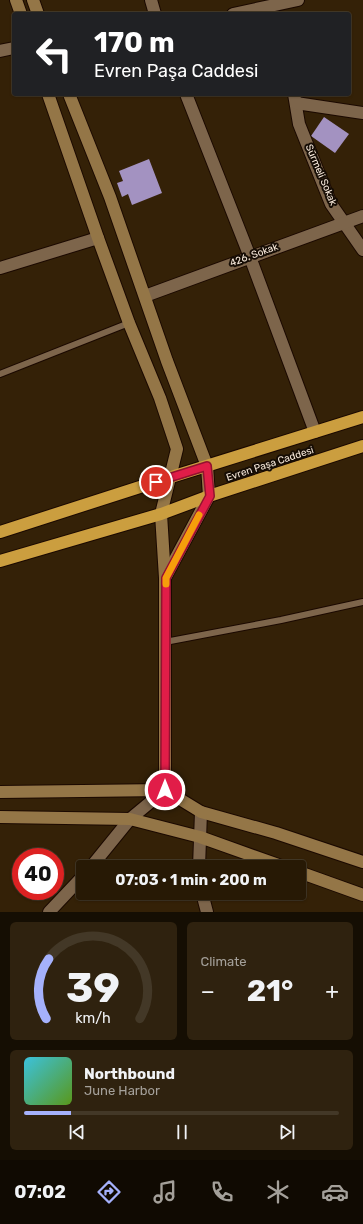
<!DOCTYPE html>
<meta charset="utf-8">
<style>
:root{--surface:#271905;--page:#2f220f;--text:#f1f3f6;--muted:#a4a09a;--line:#433827;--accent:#a5b1fc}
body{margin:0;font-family:Rubik,sans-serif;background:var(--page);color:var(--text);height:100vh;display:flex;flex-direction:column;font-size:15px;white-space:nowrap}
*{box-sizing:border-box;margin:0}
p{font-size:13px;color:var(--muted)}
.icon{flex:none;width:22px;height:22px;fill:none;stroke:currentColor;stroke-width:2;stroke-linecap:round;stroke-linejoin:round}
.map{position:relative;height:912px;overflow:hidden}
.sheet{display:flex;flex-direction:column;gap:10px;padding:10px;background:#150e03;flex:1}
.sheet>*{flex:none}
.hud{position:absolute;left:12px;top:12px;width:339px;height:84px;border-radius:4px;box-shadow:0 1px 3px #0004,0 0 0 1px var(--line);background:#202124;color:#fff;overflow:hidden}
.speed{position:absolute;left:12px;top:848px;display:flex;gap:8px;font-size:20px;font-weight:700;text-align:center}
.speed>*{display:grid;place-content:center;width:52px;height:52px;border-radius:50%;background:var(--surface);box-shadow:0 1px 3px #0004,0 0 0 1px var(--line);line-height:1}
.speed .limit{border:6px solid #d22;background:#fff;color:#111}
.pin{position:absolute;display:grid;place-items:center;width:34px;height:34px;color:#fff;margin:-17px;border:2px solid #fff;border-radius:50%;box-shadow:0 1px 4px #0007}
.me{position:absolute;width:44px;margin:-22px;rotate:0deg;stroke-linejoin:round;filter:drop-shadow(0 0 3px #0008)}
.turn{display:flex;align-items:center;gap:14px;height:84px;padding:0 16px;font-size:18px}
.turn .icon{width:52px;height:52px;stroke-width:2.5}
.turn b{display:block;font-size:28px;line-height:34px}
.big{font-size:30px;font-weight:700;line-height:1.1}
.sheet .widget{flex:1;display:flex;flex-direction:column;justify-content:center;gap:6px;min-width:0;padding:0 14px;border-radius:6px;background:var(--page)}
.sheet .dial{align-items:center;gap:0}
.dial svg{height:104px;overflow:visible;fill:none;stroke:var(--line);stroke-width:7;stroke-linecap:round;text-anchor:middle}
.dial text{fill:var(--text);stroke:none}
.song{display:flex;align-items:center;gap:12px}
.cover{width:48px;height:48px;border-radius:6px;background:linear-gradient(135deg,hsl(190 70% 55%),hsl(90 70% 35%))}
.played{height:4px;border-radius:2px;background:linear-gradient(90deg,var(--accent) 15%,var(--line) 15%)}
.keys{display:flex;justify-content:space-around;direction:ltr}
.heat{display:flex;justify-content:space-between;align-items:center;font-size:22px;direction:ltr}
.sheet .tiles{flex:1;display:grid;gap:10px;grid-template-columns:1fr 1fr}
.widget:last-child{grid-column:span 2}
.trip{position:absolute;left:76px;top:860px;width:230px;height:40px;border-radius:4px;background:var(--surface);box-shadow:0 1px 3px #0004,0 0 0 1px var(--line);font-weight:700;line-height:40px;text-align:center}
.dock{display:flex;height:64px;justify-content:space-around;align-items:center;background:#100a02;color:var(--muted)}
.dock .icon{width:28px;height:28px}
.dock .selected{color:var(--accent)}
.dock b{font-size:18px;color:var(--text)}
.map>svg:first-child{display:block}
</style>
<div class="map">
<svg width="363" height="912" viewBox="0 0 363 912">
<rect width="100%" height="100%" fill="#342107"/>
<g fill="#a392c1">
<path d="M324,117L349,134L335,153L311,136Z"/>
<path d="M149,159L162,193L132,205L128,194L122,197L117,183L123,181L119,171Z"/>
</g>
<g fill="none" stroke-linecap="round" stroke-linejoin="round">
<g stroke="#1b0900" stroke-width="8">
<g id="lane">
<path d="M0,374L129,323"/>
<path d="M165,642L281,620L363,602"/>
</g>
</g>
<g stroke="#1b0900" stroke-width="14">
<g id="street">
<path d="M151,0L155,14"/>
<path d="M233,14L298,0"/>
<path d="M0,51L14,48"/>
<path d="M186,94L250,257L315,432"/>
<path d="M294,94L299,124L331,204L363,250"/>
<path d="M296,103L363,113"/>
<path d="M0,268L98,238"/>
<path d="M145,296L363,216"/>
<path d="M91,867L130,819L165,790"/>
<path d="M199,867L201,812"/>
<path d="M202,893L207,912"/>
<path d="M49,912L83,876"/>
</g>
</g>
<g stroke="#1b0900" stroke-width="14">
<g id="secondary">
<path d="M16,0L21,14"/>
<path d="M33,0L38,14"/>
<path d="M48,94L98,238L129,323L160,398L177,449L161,514L165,578V790"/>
<path d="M69,94L110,197L167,361L207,466L209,496L165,578"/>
<path d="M0,792L165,790L201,812L276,833L363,862"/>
<path d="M0,817L130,819L200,837L284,867"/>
<path d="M299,872L363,895"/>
</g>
</g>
<g stroke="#1b0900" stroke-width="14">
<g id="highway">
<path d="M0,532L171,477L363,417"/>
<path d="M0,561L161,514L209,496L363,446"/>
</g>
</g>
<use href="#lane" stroke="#7d654b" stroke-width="6"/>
<use href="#street" stroke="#7d654b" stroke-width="12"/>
<use href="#secondary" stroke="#947647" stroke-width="12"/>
<use href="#highway" stroke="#cb9e3f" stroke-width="12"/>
</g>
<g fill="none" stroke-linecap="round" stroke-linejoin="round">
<g stroke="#92132f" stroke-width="10">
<path id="route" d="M156,482L207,466L210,496L166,578L165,790"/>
</g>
<use href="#route" stroke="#e11d48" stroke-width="7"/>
<path stroke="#f59e0b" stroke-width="7" d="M166,584V578L199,515"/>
</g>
<g text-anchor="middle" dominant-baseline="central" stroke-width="4" stroke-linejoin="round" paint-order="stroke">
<g font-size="10" fill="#f9ebdd" stroke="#150c04">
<text transform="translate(321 175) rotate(67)">Sürmeli Sokak</text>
<text transform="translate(254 255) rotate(-20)">426. Sokak</text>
<text transform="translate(270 464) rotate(-18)">Evren Paşa Caddesi</text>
</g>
</g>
</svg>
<div class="speed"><div class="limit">40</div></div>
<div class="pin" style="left:156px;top:482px;background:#d93025"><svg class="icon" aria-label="arrive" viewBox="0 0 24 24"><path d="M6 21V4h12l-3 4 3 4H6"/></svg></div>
<svg class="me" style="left:165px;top:790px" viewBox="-20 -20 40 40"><circle r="17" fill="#e11d48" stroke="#fff" stroke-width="3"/><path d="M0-11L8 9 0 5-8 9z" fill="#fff"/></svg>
<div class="trip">07:03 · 1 min · 200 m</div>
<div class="hud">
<div class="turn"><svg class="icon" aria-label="left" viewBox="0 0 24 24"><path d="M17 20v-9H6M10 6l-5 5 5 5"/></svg><div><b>170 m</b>Evren Paşa Caddesi</div></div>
</div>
</div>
<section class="sheet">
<div class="tiles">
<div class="widget dial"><svg viewBox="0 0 100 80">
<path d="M14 69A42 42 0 1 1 86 69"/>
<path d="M14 69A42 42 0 0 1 16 23" stroke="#a5b1fc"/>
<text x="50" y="56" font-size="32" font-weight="700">39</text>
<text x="50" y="72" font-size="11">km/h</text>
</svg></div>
<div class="widget"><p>Climate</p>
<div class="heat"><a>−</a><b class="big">21°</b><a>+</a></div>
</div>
<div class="widget">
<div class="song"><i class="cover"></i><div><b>Northbound</b><p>June Harbor</p></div></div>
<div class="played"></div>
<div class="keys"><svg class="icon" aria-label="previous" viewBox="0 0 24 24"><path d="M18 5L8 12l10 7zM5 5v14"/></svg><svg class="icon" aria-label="pause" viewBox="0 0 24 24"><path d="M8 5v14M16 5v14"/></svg><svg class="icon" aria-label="next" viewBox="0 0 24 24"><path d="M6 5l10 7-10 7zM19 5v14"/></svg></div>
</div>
</div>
</section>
<nav class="dock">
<b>07:02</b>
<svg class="icon selected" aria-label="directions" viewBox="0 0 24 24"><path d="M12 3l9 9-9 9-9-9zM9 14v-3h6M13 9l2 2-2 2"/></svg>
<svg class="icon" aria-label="music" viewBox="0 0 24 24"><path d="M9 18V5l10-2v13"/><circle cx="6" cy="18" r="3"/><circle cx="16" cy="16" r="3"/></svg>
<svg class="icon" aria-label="phone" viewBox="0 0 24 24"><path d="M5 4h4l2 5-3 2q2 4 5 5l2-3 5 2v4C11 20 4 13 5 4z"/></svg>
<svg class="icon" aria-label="climate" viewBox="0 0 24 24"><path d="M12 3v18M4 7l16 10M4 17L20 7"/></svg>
<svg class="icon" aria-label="car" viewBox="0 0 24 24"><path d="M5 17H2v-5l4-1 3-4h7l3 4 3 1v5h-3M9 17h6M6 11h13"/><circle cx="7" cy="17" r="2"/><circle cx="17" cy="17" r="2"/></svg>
</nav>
